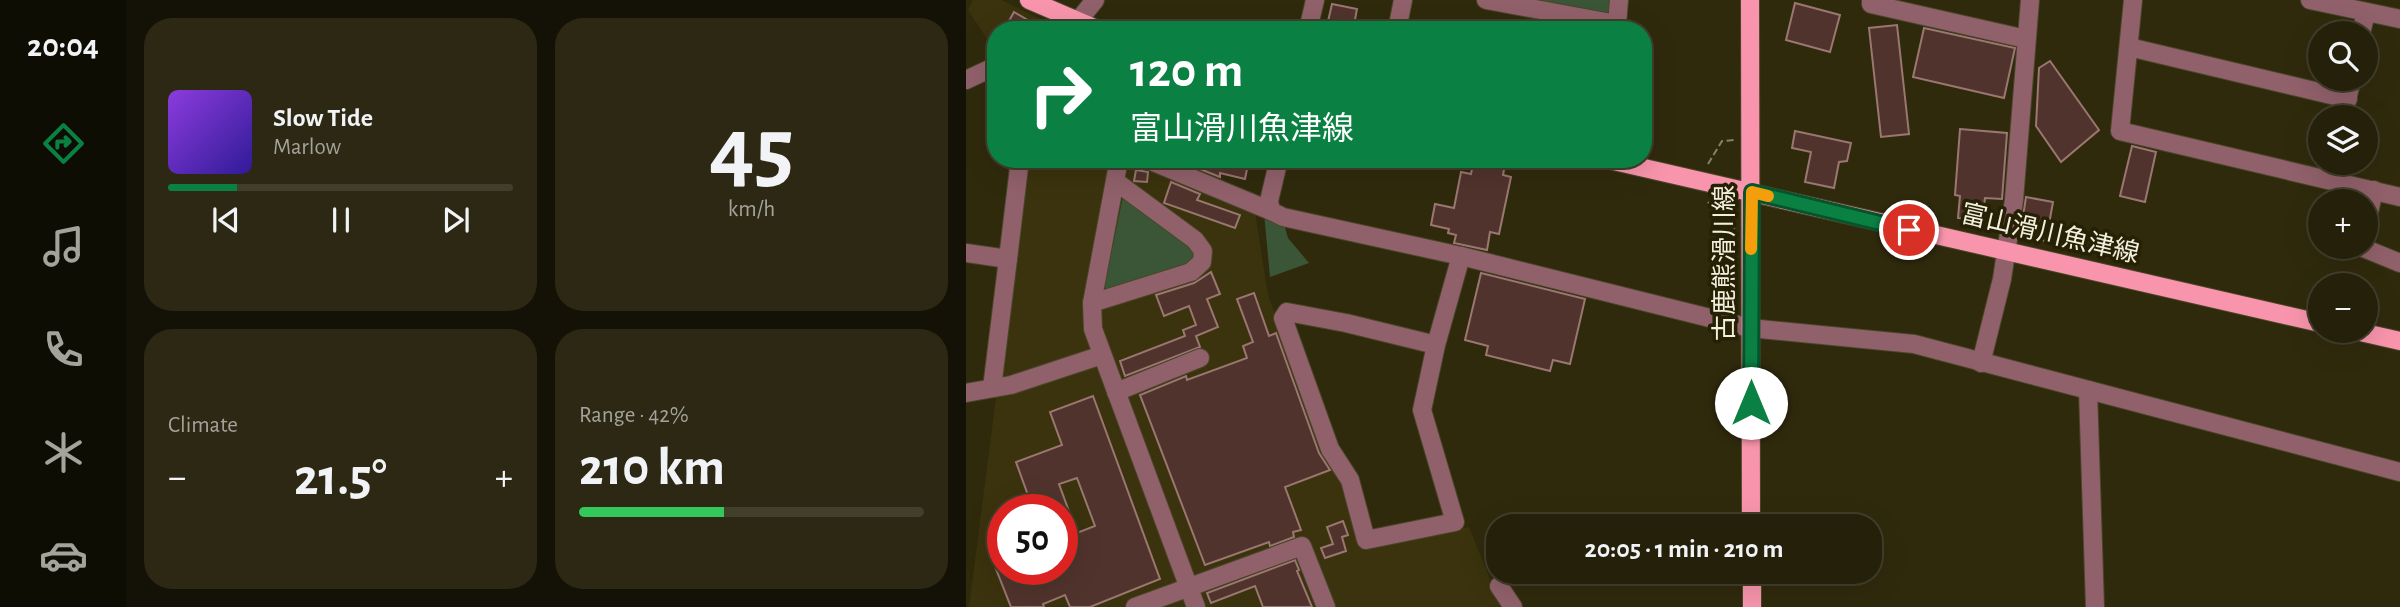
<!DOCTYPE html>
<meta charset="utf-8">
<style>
:root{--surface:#24200a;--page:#2c2813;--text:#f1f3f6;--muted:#a3a39c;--line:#413e2b;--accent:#0b8043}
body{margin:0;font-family:"Alegreya Sans","Noto Sans JP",sans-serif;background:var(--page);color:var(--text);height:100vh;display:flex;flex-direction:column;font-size:26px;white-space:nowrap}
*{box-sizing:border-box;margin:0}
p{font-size:23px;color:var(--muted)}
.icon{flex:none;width:38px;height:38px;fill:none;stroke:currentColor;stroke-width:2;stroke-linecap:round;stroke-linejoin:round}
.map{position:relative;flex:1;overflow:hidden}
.details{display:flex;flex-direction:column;gap:18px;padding:18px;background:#141206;width:840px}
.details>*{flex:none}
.banner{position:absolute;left:21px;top:21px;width:665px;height:147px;border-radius:28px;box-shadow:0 7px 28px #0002,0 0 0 2px var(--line);background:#0b8043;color:#fff;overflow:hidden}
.buttons{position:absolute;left:1342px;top:21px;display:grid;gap:14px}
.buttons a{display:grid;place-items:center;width:70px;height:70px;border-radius:50%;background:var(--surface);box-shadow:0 7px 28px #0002,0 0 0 2px var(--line);font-size:35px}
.speed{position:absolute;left:21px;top:494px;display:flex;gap:14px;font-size:35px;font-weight:700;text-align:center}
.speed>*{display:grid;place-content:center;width:91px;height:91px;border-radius:50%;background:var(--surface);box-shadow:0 7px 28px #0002,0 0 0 2px var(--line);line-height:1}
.speed .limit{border:10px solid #d22;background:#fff;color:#111}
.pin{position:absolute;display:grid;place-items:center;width:60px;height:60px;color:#fff;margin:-30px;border:4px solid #fff;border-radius:50%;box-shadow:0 2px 7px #0007}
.me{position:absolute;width:77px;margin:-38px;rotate:0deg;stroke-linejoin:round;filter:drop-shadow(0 0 5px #0008)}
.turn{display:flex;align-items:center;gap:24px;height:147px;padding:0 28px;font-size:32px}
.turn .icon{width:91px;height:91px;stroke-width:2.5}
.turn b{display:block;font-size:49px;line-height:60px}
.big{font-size:52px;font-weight:600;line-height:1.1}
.details .tile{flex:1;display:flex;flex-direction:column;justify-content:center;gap:10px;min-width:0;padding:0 24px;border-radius:28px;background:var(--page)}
.details .dial{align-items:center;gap:0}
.dial b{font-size:91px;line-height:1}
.song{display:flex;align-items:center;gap:21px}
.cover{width:84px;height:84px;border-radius:10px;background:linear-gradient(135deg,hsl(270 70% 55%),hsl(250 70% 35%))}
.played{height:7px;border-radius:4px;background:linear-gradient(90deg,var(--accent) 20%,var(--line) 20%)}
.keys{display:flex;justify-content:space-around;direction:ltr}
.heat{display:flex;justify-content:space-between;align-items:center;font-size:38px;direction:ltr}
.charge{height:10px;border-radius:5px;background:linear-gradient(90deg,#34c759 42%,var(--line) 0)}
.details .tiles{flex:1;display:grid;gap:18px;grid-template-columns:repeat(2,1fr)}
.trip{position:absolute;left:520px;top:514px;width:396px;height:70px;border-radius:28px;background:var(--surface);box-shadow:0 7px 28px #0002,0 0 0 2px var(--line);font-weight:600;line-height:70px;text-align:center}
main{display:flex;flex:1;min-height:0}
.tabs{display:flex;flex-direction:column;width:126px;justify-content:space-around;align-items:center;background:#0e0d04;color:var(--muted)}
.tabs .icon{width:49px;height:49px}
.tabs .on{color:var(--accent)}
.tabs b{font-size:32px;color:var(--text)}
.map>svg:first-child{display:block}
</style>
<main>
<nav class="tabs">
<b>20:04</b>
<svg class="icon on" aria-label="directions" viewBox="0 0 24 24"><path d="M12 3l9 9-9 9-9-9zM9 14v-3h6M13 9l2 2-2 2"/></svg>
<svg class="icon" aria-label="music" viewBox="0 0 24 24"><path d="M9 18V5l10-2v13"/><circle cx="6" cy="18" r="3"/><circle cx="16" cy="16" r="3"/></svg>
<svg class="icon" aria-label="phone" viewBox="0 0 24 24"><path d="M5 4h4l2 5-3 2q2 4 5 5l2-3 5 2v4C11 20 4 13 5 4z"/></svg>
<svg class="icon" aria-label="climate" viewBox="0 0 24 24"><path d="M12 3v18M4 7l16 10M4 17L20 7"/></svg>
<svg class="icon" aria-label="car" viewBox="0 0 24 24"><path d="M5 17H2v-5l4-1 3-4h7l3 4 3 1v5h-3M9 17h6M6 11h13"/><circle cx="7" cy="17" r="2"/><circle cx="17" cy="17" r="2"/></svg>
</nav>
<section class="details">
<div class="tiles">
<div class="tile">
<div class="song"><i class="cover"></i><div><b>Slow Tide</b><p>Marlow</p></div></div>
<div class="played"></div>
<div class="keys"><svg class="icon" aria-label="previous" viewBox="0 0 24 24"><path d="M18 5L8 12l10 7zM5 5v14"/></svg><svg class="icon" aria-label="pause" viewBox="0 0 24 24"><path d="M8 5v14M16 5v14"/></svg><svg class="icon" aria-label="next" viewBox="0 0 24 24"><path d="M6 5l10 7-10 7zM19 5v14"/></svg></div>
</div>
<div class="tile dial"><b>45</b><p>km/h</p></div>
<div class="tile"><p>Climate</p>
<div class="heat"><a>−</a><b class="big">21.5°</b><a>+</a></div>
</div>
<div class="tile"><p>Range · 42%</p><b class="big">210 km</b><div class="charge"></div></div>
</div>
</section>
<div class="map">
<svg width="1434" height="607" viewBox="0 0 1434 607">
<rect width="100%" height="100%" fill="#302a0d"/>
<g fill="#3b330d" fill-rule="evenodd">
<path d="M7,0H35L98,30H30V105L26,100L23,81L28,57L23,42L2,10Z"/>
<path d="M53,159H257L252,191L288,206L302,295L326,359L378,481L397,546L503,527L528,589L538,607H3L30,398L24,393ZM37,509H96V569H37Z"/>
</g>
<g fill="#3a5636">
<path d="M550,0H644L643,12L637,15Z"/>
<path d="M157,197L228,247L231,254L227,261L218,266L146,292L138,287Z"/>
<path d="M298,213L318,224L322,238L343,263L304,277Z"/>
</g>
<g fill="#51332d" stroke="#9a7770" stroke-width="2" fill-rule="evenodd">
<path d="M829,3L874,15L864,52L820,40Z"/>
<path d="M366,4L391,9L387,30H360Z"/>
<path d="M48,12L67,23L63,30H38Z"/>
<path d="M931,25L943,134L915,137L903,28Z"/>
<path d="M958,28L1049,48L1038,98L947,77Z"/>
<path d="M1084,61L1133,130L1095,162L1070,126L1073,68Z"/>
<path d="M994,129L1041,133L1036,199L1019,198L1016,221L992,218L994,196L989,195Z"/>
<path d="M829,131L885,143L881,161L873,162L868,188L839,182L845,152L826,148Z"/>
<path d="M1166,146L1190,152L1179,202L1154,196Z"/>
<path d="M225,159H283L279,179L254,173V177L224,165Z"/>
<path d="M508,159L539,164L537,175L545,177L533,234L524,232L521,250L488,243L490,235L482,233L483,229L465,225L469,204L488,208L495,172L505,174Z"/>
<path d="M170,170L182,172L181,182L168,181Z"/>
<path d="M205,182L234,194L231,200L274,215L269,228L198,203Z"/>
<path d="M1060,197L1087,202L1080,241L1054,236Z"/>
<path d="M245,272L254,294L241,299L252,327L230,336L234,347L159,376L154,361L219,336L217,330L230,325L223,306L198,316L190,295L228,283Z"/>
<path d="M515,273L619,299L604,364L587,360L584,371L520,355L522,346L499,340Z"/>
<path d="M288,293L303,336L310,333L353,453L364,470L319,487L335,530L327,532L328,537L304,546L303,542L239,565L174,395L220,376L221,380L281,358L277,346L287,342L271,299Z"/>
<path d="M127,396L194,579L124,607H104L99,595L77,604L78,607H45L30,569H96V509H67L50,462L96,445L84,412ZM111,478L129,526L111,533L93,484Z"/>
<path d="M377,521L382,535L376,537L380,551L359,558L355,548L367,544L361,527Z"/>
<path d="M329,560L333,570L331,571L346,607H297L289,586L245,603L241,593Z"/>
</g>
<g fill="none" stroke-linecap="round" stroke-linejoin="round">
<g stroke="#4b462a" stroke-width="20">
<g id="minor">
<path d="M520,0L651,24L653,0"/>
<path d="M905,0V4L1060,39"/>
<path d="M1167,0L1154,131L1434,197"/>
<path d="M1344,0L1434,19"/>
<path d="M112,21L129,0"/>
<path d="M87,30L105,18"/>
<path d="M342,30L349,0"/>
<path d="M431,30L437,0"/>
<path d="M1395,33L1400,13"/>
<path d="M1163,47L1382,99"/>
<path d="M0,80L30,66"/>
<path d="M1377,117L1386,79"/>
<path d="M153,159L126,303L127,329L230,607"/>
<path d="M180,159L305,211"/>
<path d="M313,159L303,201L305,211L317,217L495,256L784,328L948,344L1434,472"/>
<path d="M1400,226L1408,190"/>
<path d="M1395,247L1434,263"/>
<path d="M0,253L42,259L26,388"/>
<path d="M42,259L54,159"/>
<path d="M126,303L225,272L236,262L237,251L229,240L149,181"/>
<path d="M470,345L380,323L321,312L317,318L364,449L384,480L400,540L489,522L456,410L470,345L495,256"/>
<path d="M1015,363L1036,279L1048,200L1064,0"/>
<path d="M1122,390L1129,607"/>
<path d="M150,392L234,358"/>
<path d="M0,393L45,385L136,355"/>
<path d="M533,586L547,607"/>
<path d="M169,607L336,546L360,607"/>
</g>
</g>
<g stroke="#4b462a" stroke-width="20">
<g id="major">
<path d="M63,0L133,30"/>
<path d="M784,0L785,527"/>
<path d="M639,159L1354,323"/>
<path d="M1390,331L1434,341"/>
<path d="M786,572V607"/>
</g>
</g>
<g stroke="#86826a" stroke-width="2" stroke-dasharray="7 3.5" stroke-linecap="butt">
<path d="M742,164L756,141L769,140"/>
<path d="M742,202L761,224L769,228"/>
</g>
<use href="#minor" stroke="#91616b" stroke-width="18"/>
<use href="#major" stroke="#f895ac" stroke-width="18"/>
</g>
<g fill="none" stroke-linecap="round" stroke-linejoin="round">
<g stroke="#07532c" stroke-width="18">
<path id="route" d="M785,403L786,192L943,230"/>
</g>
<use href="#route" stroke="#0b8043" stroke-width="12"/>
<path stroke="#f59e0b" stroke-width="12" d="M785,249L786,192L802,196"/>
</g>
<g text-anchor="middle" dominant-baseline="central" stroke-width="7" stroke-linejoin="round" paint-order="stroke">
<g font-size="26" fill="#f2efde" stroke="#262104">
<text transform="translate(1084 234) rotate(13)">富山滑川魚津線</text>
<text transform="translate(759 263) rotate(-90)">古鹿熊滑川線</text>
</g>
</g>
</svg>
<div class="buttons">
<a><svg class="icon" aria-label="search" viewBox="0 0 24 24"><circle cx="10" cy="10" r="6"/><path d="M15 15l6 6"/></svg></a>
<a><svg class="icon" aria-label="layers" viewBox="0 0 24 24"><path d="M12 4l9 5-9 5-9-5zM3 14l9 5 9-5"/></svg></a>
<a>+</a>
<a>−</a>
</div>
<div class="speed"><div class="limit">50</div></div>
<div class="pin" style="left:943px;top:230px;background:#d93025"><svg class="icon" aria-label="arrive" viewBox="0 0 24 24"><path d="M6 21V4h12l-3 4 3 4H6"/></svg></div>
<svg class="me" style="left:785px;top:403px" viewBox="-20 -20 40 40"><circle r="19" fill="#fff"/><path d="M0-13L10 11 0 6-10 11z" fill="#0b8043"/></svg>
<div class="trip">20:05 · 1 min · 210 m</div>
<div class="banner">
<div class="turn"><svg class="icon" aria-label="right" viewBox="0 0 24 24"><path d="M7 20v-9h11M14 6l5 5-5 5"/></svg><div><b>120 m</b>富山滑川魚津線</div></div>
</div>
</div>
</main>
